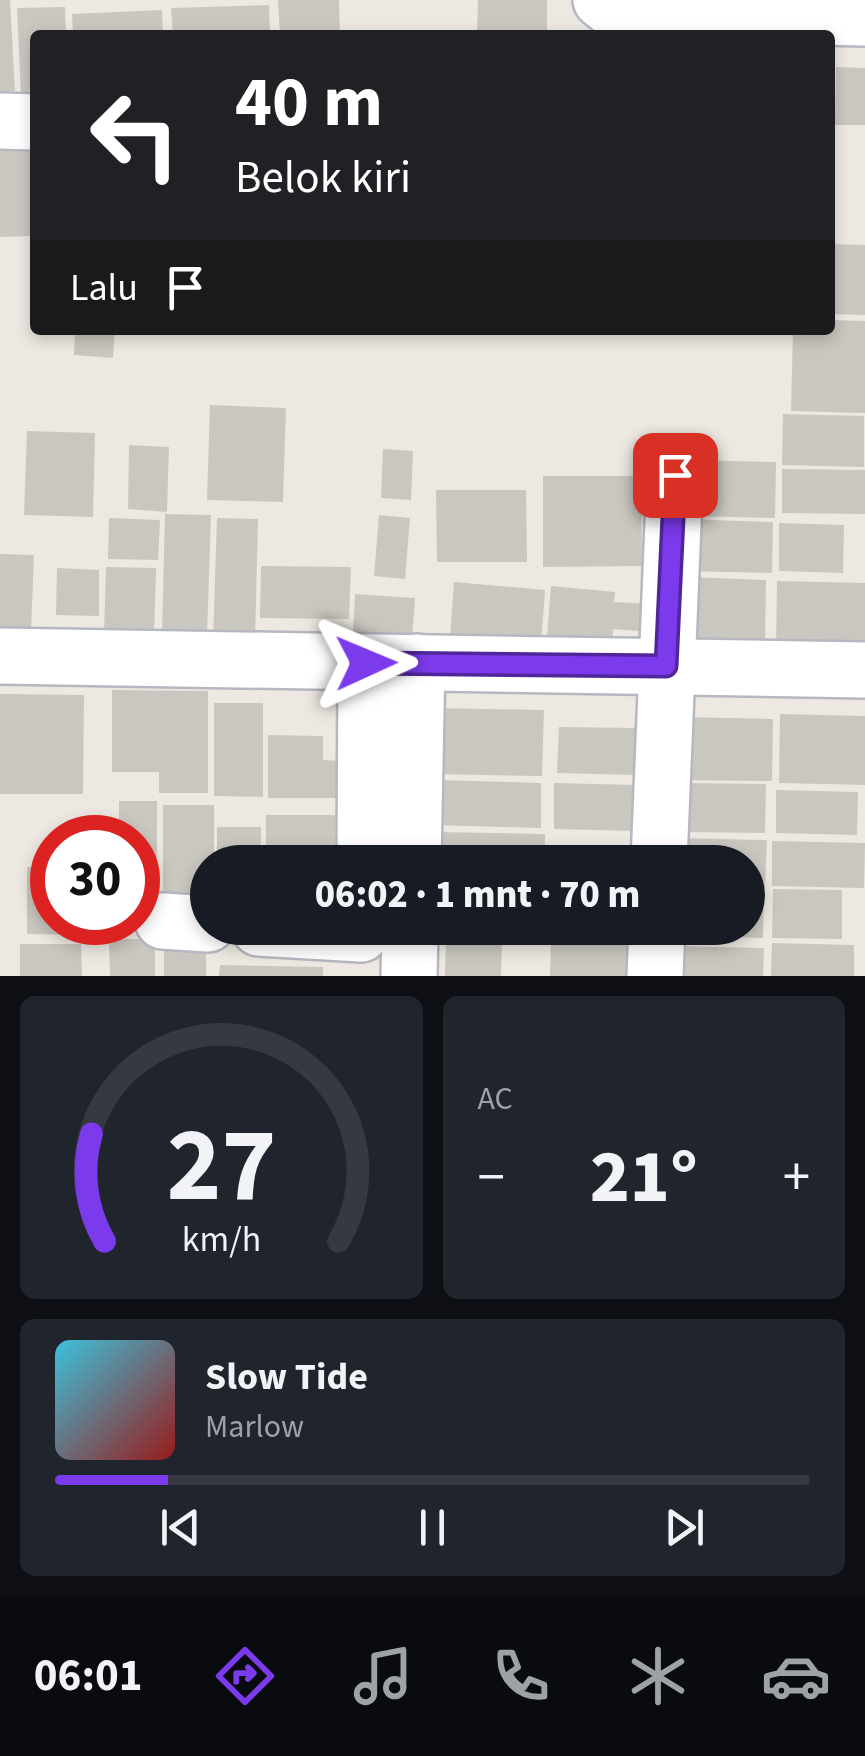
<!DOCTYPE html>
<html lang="id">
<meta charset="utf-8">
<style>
:root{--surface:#171b24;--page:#20242c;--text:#f1f3f6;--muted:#9ea1a6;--line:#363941;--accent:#7c3aed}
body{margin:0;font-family:"Source Sans 3",sans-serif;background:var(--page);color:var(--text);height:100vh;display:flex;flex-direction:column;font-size:38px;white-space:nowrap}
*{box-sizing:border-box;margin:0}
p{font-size:32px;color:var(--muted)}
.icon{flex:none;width:55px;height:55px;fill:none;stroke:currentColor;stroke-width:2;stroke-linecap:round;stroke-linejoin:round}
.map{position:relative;height:976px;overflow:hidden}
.side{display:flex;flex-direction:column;gap:20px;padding:20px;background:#0d0f14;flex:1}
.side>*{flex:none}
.top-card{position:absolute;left:30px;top:30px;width:805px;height:305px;border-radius:10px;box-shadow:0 5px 15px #0003;background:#202124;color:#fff;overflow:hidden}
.speed{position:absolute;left:30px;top:815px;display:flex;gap:20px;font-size:50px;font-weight:700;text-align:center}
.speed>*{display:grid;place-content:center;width:130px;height:130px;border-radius:50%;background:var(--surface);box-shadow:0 5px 15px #0003;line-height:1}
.speed .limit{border:15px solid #d22;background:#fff;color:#111}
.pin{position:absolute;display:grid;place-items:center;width:85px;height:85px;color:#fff;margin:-42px;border-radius:20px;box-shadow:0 5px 15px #0006}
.me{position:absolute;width:110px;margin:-55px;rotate:89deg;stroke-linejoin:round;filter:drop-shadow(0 0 8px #0008)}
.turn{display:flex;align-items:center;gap:35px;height:210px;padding:0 40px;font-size:45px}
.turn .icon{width:130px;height:130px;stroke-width:2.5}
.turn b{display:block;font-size:70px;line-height:85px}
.then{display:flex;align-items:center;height:95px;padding:0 40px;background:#0003;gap:20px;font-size:38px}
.big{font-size:75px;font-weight:800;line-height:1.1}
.side .tile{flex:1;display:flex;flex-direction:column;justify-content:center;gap:15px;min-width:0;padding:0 35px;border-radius:15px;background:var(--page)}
.side .dial{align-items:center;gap:0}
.dial svg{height:260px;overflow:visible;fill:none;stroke:var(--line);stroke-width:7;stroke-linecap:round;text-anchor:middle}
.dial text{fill:var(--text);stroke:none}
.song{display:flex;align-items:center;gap:30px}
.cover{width:120px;height:120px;border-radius:15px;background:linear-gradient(135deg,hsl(190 70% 55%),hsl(0 70% 35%))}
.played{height:10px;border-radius:5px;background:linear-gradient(90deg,var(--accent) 15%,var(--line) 15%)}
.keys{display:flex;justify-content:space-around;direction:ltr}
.heat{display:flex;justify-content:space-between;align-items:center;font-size:55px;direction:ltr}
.side .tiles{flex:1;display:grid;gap:20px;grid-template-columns:1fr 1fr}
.tile:last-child{grid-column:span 2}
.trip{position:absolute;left:190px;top:845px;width:575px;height:100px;border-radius:50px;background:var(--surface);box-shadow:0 5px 15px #0003;font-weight:800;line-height:100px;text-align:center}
.tab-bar{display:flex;height:160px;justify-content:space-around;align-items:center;background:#090b0e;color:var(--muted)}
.tab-bar .icon{width:70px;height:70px}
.tab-bar .active{color:var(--accent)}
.tab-bar b{font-size:45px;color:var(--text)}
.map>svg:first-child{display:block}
</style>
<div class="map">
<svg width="865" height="976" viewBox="0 0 865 976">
<rect width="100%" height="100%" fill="#ede9e2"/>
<g fill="#cac7c0">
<path d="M0,0H10L15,91H0Z"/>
<path d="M278,0H339L340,35H280Z"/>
<path d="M478,0H547V35H477Z"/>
<path d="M269,5L270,35H173L171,8Z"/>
<path d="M65,7L66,35H35V95H21L17,8Z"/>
<path d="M162,10L163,35H73L72,14Z"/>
<path d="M836,67L865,68V125H835Z"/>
<path d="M35,139V236L0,237V141Z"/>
<path d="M830,244L865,245V315L830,314Z"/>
<path d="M830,320L865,321V413L791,411L793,330H830Z"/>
<path d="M75,330H115L113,358L74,355Z"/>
<path d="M210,405L286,408L283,502L207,500Z"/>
<path d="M783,414L864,416V467L782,465Z"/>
<path d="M27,431L95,433L93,517L24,515Z"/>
<path d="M129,445L169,447L167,512L128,509Z"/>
<path d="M383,449L413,451L411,500L381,498Z"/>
<path d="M688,460L776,462L775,518L687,516Z"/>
<path d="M782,469L865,470V514L782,513Z"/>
<path d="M543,476H641L642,566L543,567Z"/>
<path d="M436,490H526L527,562H437Z"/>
<path d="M165,514L211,515L207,636L162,634Z"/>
<path d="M379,515L410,518L405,579L374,576Z"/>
<path d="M109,518L160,520L158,560L108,559Z"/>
<path d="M217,518L258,519L255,642L213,641Z"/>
<path d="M680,519L773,522L772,573L679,571Z"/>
<path d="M779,523L844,525L843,573L779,571Z"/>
<path d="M0,554L34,555L31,631H0Z"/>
<path d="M261,566L351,567L349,619L260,618Z"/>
<path d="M106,567L156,568L154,635L104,633Z"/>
<path d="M57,568L99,570V616L56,615Z"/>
<path d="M689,577L766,580L765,648L688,646Z"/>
<path d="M777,581L865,583V650L776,647Z"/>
<path d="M454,582L545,590L540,658L449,650Z"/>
<path d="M551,586L615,592L614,602L666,605L664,633L613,629L612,654L546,649Z"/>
<path d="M355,594L415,598L412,640L353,635Z"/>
<path d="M112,690L208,691V793H159V772H112Z"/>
<path d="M0,694L84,695L83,794H0Z"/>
<path d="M214,703H263V797L214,796Z"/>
<path d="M432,708L544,710L542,776L431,774Z"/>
<path d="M780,714L865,716V785L779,783Z"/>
<path d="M681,717L773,719L772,781L679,780Z"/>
<path d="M559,727L637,728L636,775L557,773Z"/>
<path d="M268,735L323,736V760L341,761L342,798H268Z"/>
<path d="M435,780L541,783V828L434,825Z"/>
<path d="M554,783L637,785L636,831L554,829Z"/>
<path d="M682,783L766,784L765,833L681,832Z"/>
<path d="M776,790L858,792L857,835L776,833Z"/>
<path d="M119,801H157V898H138V838H119Z"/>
<path d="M163,805H214V862H208V900L163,899Z"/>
<rect x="266" y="815" width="69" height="47"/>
<rect x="217" y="827" width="44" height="35"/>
<path d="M435,832L545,834V862H434Z"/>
<path d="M675,838L767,840L765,887L748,886V862H675Z"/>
<path d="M772,841L865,843L864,888L772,886Z"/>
<path d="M549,851L624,852V862H549Z"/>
<path d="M27,867H52V922H84L83,935L27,934Z"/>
<path d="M748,889H764L763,938L673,936V928H748Z"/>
<path d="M773,889L842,890V939L772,938Z"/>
<path d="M431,928H542V936L431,933Z"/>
<path d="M548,928H623V934L548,932Z"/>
<path d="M446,937L502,939L501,976H445Z"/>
<path d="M551,938L634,941V976H550Z"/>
<path d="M109,939H155V976H110Z"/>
<path d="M164,942L206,943V976H164Z"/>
<path d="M772,943L854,945V976H771Z"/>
<path d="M20,944H81L82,976H20Z"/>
<path d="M671,946L764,948L763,976H670Z"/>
<path d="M220,965L323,967V976H219Z"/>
</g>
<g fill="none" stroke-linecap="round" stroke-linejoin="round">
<g stroke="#b6b7c0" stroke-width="60">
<g id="minor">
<path d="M601,0L611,8L637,13L865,18"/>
<path d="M0,121L35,122"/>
<path d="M0,656L865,670"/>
<path d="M365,862L366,663"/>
<path d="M413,862L417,662"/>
<path d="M659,862L675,475"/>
<path d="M163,921L208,924"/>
<path d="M259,928L361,934"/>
<path d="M409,976L410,928"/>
<path d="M655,976L657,928"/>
</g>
</g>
<use href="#minor" stroke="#fff" stroke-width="55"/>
</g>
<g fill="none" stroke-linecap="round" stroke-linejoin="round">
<g stroke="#51269a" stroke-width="25">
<path id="route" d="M366,663L666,666L675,475"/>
</g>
<use href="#route" stroke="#7c3aed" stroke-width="18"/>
</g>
</svg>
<div class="speed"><div class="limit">30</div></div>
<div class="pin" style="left:675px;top:475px;background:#d93025"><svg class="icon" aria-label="arrive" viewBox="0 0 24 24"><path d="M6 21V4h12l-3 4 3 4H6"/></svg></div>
<svg class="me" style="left:366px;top:663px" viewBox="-20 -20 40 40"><path d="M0-17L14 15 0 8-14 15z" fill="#7c3aed" stroke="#fff" stroke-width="4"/></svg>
<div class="trip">06:02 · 1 mnt · 70 m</div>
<div class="top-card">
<div class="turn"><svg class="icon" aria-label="left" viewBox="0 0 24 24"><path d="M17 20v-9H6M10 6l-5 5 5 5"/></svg><div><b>40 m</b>Belok kiri</div></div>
<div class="then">Lalu<svg class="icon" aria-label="arrive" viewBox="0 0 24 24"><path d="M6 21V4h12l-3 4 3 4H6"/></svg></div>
</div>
</div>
<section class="side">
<div class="tiles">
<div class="tile dial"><svg viewBox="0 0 100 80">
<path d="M14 69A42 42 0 1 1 86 69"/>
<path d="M14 69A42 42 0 0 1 10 36" stroke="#7c3aed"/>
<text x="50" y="56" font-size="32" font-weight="700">27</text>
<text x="50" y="72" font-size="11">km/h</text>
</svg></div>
<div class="tile"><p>AC</p>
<div class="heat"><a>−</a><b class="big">21°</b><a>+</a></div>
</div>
<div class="tile">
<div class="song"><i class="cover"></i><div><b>Slow Tide</b><p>Marlow</p></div></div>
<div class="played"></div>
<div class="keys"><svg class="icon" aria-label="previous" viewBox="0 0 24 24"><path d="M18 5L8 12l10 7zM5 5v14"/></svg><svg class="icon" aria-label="pause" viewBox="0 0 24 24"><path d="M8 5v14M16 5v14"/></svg><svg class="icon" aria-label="next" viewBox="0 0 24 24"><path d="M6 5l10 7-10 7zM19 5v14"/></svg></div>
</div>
</div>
</section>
<nav class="tab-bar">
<b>06:01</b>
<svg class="icon active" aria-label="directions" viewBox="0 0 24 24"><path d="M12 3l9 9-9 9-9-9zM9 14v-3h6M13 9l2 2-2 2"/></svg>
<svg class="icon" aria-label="music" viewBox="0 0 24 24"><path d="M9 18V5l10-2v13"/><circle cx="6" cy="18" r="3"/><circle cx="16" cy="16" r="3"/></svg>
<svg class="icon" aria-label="phone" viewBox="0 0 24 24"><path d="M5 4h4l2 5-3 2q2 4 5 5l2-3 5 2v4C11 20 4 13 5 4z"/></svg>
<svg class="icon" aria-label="climate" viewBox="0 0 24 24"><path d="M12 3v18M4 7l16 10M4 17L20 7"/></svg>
<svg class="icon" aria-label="car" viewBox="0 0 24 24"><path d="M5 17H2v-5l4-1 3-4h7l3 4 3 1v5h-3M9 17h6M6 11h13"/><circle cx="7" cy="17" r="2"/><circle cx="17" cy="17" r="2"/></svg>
</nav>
